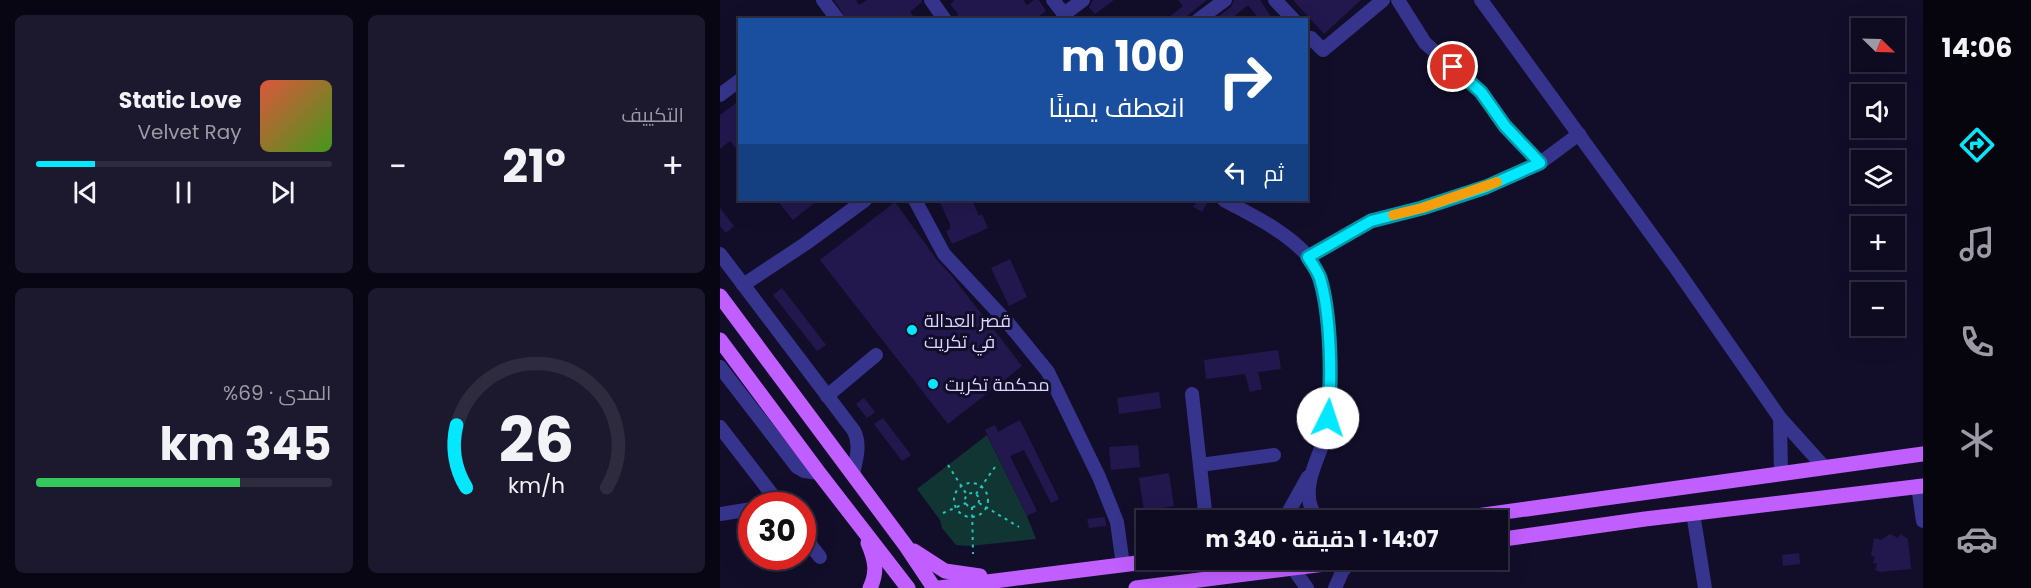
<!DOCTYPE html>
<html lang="ar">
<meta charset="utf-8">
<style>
:root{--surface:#0e0a20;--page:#1c182d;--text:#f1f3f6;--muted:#9b9aa5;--line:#2e2b3e;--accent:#03e8ff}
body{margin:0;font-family:Poppins,Cairo,sans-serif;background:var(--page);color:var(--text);direction:rtl;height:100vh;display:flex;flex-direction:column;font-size:22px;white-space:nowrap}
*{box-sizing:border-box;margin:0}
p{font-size:20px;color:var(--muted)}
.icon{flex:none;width:33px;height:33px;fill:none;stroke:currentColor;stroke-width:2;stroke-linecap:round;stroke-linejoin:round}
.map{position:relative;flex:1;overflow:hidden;direction:ltr}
.details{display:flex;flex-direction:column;gap:15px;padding:15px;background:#080612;width:720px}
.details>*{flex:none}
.guide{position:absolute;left:18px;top:18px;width:570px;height:183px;border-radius:0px;box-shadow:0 6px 24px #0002,0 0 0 2px var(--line);direction:rtl;background:#1a4fa0;color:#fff;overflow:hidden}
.needle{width:39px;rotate:113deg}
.fabs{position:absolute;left:1131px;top:18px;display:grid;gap:12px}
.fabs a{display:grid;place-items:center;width:54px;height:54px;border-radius:0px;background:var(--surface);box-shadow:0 6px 24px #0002,0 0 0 2px var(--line);font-size:30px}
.speed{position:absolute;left:18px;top:492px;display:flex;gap:12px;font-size:30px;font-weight:700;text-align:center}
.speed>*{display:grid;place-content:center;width:78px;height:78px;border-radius:50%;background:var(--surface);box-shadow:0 6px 24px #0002,0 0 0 2px var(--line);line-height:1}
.speed .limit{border:9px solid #d22;background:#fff;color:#111}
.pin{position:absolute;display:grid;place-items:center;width:51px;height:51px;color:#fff;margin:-26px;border:3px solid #fff;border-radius:50%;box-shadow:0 2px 6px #0007}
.me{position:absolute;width:66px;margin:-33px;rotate:4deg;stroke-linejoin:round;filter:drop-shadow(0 0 4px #0008)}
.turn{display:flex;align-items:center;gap:21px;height:126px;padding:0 24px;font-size:27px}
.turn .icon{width:78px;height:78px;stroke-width:2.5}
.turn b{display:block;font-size:42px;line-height:51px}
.then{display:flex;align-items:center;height:57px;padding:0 24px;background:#0003;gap:12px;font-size:22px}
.big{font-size:45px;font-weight:700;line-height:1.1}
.details .widget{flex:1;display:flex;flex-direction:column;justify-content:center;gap:9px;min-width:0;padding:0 21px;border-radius:9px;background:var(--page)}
.details .dial{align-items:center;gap:0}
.dial svg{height:156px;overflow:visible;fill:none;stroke:var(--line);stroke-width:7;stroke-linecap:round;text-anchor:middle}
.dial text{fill:var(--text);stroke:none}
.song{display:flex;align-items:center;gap:18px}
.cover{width:72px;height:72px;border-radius:9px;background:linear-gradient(135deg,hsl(10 70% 55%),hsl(100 70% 35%))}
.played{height:6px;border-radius:3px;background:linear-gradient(90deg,var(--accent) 20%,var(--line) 20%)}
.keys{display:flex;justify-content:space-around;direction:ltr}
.heat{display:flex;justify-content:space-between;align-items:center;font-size:33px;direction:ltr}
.charge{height:9px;border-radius:4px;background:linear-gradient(90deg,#34c759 69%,var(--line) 0)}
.details .tiles{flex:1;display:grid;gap:15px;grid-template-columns:repeat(2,1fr)}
.trip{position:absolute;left:416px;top:510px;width:372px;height:60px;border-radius:0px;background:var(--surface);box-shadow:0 6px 24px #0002,0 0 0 2px var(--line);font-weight:700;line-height:60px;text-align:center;direction:rtl}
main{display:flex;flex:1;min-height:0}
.menu{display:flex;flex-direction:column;width:108px;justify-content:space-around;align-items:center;background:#06040d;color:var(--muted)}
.menu .icon{width:42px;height:42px}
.menu .current{color:var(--accent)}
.menu b{font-size:27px;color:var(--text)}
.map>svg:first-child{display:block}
</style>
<main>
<nav class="menu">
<b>14:06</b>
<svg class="icon current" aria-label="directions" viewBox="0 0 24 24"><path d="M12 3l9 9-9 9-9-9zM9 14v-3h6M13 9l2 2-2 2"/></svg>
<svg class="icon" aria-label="music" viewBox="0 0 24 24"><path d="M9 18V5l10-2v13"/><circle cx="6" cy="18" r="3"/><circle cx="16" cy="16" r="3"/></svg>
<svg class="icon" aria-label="phone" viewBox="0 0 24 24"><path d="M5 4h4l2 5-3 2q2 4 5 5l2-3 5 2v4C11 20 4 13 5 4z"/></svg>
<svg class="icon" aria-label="climate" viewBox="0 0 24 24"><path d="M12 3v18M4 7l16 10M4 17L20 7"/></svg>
<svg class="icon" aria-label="car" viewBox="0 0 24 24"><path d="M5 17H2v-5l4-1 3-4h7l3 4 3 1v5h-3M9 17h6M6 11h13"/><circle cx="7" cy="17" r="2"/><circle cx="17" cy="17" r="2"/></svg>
</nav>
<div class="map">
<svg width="1203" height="588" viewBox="0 0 1203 588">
<rect width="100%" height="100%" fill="#120e2a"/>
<path fill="#103533" d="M267,435L307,516L316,539L249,546L236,545L222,528L220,520L197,489Z"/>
<g fill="#22184d">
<path d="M114,0H136L139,5L147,0H202V2L190,12L193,16L188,20H127Z"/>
<path d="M235,0H303L307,5L314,0H319L326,11L314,20H234L238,14L230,4Z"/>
<path d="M373,0H394L375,14L369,7Z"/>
<path d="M458,0H487L462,20H446L463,6Z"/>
<path d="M514,0H540L553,20H540L528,5L510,20H494L511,7Z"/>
<path d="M573,0H641L604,34Z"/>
<path d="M20,100V153L10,141L0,149V115Z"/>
<path d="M57,200H98L73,220Z"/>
<path d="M219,200H252L259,216L262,214L268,228L232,244L226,231L230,229V224Z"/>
<path d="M478,200H489L482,212L473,207Z"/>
<path d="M175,202L217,260L231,275L302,366L228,424L100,260Z"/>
<path d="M0,208L14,226L6,233L0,226Z"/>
<path d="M290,259L307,297L289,306L271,268Z"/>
<path d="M62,288L106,345L97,351L53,295Z"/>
<path d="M558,350L561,369L538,372L542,389L530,392L525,374L486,379L484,360Z"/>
<path d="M439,392L441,408L399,414L397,398Z"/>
<path d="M144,398L155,412L147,418L136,404Z"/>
<path d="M163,418L191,455L182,461L154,424Z"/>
<path d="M300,420L339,499L331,503L304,450L290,456L317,511L307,516L265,430L275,425L278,432Z"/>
<path d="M418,445L420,467L391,470L389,447Z"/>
<path d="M449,473L454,506L424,511L419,478Z"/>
<path d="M385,517L386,526L369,528L367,519Z"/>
<path d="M1170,534L1178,538L1180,534L1188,539L1191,569L1160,572L1155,570L1157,564L1153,563L1155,557L1151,556L1154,538L1161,540Z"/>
<path d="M1079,553L1080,564L1063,566L1062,555Z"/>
</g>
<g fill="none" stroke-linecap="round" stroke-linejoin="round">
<g stroke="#24c6bb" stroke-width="2" stroke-dasharray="3 4.5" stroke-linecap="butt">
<path d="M228,465L247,495"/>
<circle cx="251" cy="500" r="17"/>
<circle cx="252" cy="500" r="7"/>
<path d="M256,494L275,467"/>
<path d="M259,503L299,527"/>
<path d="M252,507L253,554"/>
<path d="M223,513L246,503"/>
</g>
<g stroke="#37348e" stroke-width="14">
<path d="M103,0L118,20"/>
<path d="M211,0L225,20"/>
<path d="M333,0L344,14L342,20"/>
<path d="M555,0L574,20"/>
<path d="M678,0L705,43L761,92L785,126L820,163L859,134"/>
<path d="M761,0L955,267L1060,418L1105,468"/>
<path d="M344,14L363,0"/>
<path d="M478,20L505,0"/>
<path d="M586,42L591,38L603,50L663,0"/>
<path d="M0,95L20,80"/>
<path d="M195,200L224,254L288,323L328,372L379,477L397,522L403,565"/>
<path d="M504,200C533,216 564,230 587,255C614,286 614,395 605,435C601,453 591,468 589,487C588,501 590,511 600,520"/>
<path d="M0,254L134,431C141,445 136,460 133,474"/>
<path d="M588,257L651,221L702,208L766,187L820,163"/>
<path d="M23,285L85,244L145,200"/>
<path d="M0,367L77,467L84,471L99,473"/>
<path d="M472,394L486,520"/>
<path d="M107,396L156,355"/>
<path d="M1060,418L1061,474"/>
<path d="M0,427L61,506"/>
<path d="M480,465L554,455"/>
<path d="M1198,486L1203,521"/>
<path d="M973,513L985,588"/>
<path d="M0,514L32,509"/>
<path d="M564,520L588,477"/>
<path d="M82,534L100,557"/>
<path d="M572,567L587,588"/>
<path d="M615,588L623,570L633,560"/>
</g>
<g stroke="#c15eff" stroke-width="15">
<path d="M0,296L186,546L214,588"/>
<path d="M0,340L99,473L188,588"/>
<path d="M727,520L1203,454"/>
<path d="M777,540L925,519L1203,486"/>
<path d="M148,543C155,559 158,572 150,588"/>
<path d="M194,551L225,571L260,576"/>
<path d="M219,588L441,560"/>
<path d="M416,588L637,560"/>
</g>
</g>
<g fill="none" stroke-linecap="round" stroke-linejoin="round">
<g stroke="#0297a6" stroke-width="15">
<path id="route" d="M608,418C612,379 611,315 600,278C597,270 592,264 588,257L651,221L702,208L766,187L820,163L785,126L761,92L733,67"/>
</g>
<use href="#route" stroke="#03e8ff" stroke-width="10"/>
<path stroke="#f59e0b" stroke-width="10" d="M673,215L702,208L777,182"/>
</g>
<g fill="#03e8ff" stroke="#120e2a" stroke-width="2">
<circle cx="192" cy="330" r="6"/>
<circle cx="213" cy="384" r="6"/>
</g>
<g text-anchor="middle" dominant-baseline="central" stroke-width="6" stroke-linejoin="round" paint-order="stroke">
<g font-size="18" fill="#dbd7ff" stroke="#120e2a" text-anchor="start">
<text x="204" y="320">قصر العدالة<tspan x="204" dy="21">في تكريت</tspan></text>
<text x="225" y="384">محكمة تكريت</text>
</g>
</g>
</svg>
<div class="fabs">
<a><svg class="needle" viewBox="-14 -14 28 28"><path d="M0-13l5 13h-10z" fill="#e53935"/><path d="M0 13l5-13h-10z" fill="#9b9aa5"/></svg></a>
<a><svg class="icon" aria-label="sound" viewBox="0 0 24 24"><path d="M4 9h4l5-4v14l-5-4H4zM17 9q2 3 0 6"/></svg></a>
<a><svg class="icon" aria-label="layers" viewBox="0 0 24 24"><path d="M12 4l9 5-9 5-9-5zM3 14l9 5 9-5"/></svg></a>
<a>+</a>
<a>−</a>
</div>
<div class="speed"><div class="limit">30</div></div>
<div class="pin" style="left:733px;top:67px;background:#d93025"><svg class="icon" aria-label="arrive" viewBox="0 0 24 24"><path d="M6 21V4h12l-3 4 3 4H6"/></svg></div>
<svg class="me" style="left:608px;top:418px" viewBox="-20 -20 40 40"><circle r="19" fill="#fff"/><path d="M0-13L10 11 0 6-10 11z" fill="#03e8ff"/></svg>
<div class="trip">14:07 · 1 دقيقة · 340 m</div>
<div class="guide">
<div class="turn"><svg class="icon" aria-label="right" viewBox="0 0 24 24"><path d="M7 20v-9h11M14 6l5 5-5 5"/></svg><div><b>100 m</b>انعطف يمينًا</div></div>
<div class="then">ثم<svg class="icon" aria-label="left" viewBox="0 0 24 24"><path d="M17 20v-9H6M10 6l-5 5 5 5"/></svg></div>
</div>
</div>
<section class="details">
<div class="tiles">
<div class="widget"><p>التكييف</p>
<div class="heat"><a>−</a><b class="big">21°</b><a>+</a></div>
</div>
<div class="widget">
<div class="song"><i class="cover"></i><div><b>Static Love</b><p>Velvet Ray</p></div></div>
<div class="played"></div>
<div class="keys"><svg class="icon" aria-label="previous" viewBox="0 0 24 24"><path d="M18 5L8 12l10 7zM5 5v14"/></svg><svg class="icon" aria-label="pause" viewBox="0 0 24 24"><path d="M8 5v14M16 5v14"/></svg><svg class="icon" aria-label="next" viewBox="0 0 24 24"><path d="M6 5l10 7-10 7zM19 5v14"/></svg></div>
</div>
<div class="widget dial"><svg viewBox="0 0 100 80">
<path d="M14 69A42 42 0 1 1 86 69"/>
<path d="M14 69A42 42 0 0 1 9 37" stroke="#03e8ff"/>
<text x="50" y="56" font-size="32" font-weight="700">26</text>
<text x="50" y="72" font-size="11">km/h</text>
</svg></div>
<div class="widget"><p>المدى · 69%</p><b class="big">345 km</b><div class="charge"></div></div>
</div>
</section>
</main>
